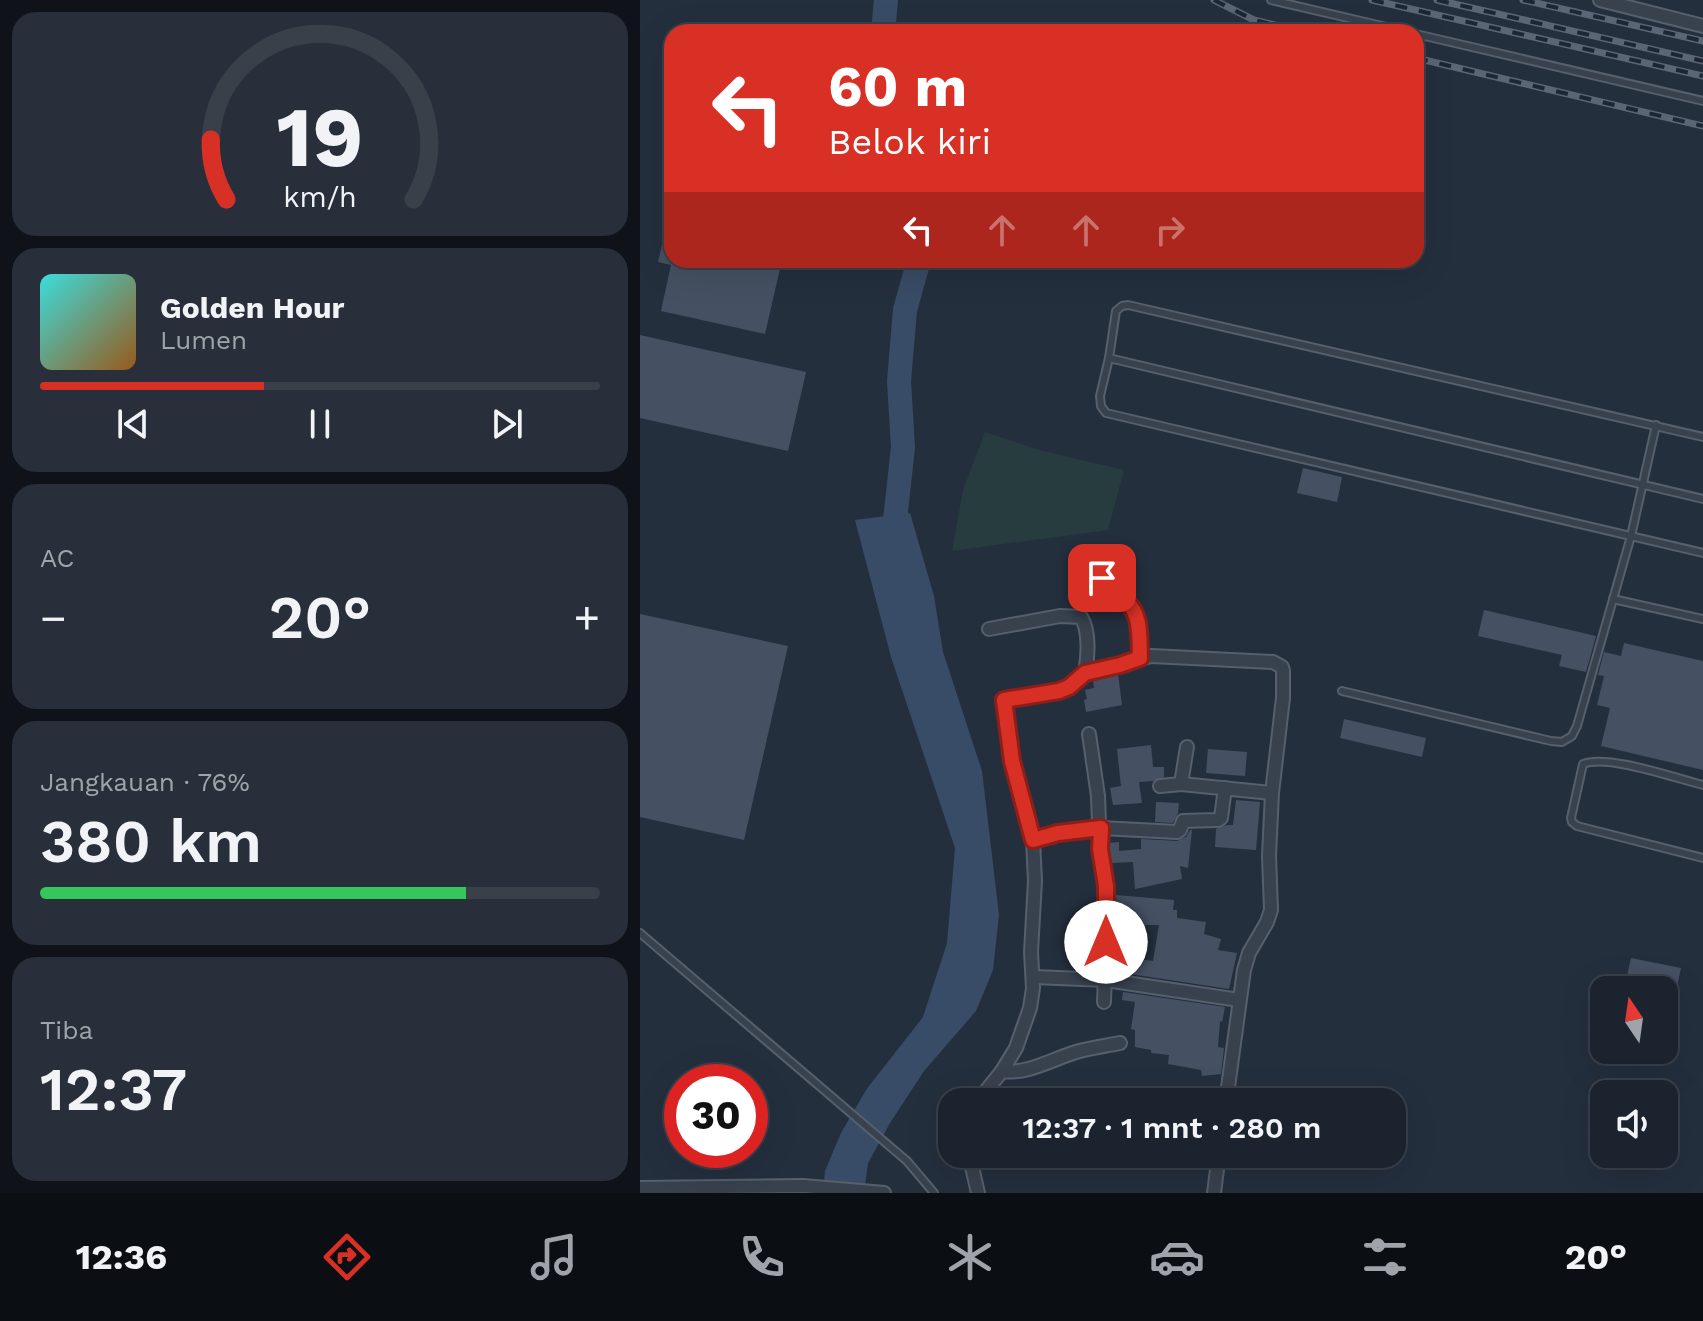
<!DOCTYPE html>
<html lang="id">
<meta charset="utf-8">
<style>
:root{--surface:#1b232e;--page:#282f3a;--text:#f1f3f6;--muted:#a0a4aa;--line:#39404a;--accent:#d93025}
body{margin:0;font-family:"Work Sans",sans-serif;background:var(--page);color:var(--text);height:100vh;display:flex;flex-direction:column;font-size:30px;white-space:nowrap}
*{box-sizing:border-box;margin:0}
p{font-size:26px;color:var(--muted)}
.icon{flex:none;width:44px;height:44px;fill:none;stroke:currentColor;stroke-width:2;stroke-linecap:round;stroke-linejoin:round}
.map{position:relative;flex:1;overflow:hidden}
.sheet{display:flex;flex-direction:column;gap:12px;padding:12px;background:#0f1319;width:640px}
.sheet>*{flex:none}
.top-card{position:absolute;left:24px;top:24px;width:760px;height:244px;border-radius:24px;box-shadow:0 8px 32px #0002,0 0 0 2px var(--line);background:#d93025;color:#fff;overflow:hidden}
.needle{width:52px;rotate:347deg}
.fabs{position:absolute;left:950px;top:976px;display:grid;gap:16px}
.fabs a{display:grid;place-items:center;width:88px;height:88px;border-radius:16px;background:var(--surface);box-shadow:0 8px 32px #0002,0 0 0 2px var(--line);font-size:40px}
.speed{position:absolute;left:24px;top:1064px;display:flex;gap:16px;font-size:40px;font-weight:700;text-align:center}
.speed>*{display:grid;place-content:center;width:104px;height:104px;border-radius:50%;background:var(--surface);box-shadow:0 8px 32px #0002,0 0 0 2px var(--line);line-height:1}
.speed .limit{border:12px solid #d22;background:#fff;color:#111}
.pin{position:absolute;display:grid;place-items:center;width:68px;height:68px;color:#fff;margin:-34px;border-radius:16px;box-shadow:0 4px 12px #0006}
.me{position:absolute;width:88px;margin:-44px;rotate:0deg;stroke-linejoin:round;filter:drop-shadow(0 0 6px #0008)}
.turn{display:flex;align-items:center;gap:28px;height:168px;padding:0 32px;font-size:36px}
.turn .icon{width:104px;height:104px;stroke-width:2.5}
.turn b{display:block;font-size:56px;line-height:68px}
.lanes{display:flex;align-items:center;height:76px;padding:0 32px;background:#0003;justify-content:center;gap:40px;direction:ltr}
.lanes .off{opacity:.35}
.big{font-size:60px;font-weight:600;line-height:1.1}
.sheet .tile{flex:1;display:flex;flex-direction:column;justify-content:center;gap:12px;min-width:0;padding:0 28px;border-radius:24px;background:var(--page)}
.sheet .dial{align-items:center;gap:0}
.dial svg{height:208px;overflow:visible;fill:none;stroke:var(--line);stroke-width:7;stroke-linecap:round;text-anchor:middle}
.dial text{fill:var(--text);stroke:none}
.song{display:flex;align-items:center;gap:24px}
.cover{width:96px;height:96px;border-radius:12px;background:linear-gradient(135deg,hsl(180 70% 55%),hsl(30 70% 35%))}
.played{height:8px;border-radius:4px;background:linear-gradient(90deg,var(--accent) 40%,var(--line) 40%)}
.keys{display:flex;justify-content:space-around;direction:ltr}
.heat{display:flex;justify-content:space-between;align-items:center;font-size:44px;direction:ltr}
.charge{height:12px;border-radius:6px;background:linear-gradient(90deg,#34c759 76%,var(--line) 0)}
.trip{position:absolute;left:298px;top:1088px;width:468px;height:80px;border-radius:24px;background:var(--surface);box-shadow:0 8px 32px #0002,0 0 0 2px var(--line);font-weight:600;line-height:80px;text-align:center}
.menu{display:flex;height:128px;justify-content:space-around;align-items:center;background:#0b0e12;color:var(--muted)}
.menu .icon{width:56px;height:56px}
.menu .current{color:var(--accent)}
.menu b{font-size:36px;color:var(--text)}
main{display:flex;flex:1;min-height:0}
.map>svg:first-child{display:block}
</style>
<main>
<section class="sheet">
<div class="tile dial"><svg viewBox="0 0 100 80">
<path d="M14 69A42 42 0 1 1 86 69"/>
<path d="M14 69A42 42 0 0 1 8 46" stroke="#d93025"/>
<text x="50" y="56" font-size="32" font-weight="700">19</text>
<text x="50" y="72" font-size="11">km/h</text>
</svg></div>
<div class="tile">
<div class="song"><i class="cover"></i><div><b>Golden Hour</b><p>Lumen</p></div></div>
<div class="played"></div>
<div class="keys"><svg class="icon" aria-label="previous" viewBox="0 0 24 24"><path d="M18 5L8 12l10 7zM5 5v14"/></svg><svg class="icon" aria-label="pause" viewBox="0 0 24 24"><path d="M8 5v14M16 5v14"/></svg><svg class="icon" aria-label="next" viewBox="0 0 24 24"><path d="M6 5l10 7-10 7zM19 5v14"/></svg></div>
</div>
<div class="tile"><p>AC</p>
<div class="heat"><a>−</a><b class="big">20°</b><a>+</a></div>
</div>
<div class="tile"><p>Jangkauan · 76%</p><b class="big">380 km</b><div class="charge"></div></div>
<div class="tile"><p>Tiba</p><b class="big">12:37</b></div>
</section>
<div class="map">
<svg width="1063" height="1193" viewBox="0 0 1063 1193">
<rect width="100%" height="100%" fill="#242f3e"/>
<path fill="#263c3f" d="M345,432L399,450L484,470L468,530L312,551L323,490Z"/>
<path fill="#394c67" d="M270,513L294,596L303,652L342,771L359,915L353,970L336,1011L284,1071L250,1123L228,1163L224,1193H183L185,1171L201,1133L226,1090L283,1017L307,943L315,848L251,657L215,520Z"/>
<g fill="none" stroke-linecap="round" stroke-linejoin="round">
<g stroke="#394c67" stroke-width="24">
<path d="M243,32L246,0"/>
<path d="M252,548L263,447L259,381L265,310L279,260"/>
</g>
</g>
<g fill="#455162" fill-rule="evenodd">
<path d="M27,223H32V262V260H142L125,334L21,311L31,265L18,262Z"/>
<path d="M0,335L166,372L148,451L0,418Z"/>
<path d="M663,468L702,477L697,502L657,493Z"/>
<path d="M844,610L956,636L946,672L919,666L922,655L838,636Z"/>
<path d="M0,614L148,646L104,840L0,817Z"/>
<path d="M984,643L1063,661V770L961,746L970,708L957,705L964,676L958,675L964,652L981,656Z"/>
<path d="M478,674L482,705L446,712L444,700L447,699L445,690L454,688L453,680Z"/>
<path d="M704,719L786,738L782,757L700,738Z"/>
<path d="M511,745L513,767H524V777L513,781L499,782L502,803L473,805L470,788L481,786L477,749Z"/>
<path d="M568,749L607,752L605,776L566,773Z"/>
<path d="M596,800L620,802L616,850L575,847L576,829L587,825H593Z"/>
<path d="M516,802L539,803L538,813L533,823L515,822Z"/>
<path d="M550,830H552L548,868L540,866L542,879L495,889L493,862L471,863L469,843L479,842V851L501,849V839L537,841L546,837Z"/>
<path d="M476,895L534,900L533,910H537V918L566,922L564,934L581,939L578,950L597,953L589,989L477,972L478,961H477V949H479ZM490,925H519L513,961L492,958Z"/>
<path d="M991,958L1041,968L1029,1024L1024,1023V990H984Z"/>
<path d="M483,992L585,1007L582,1022L580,1021L578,1047L584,1048L581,1074L562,1076L561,1070L528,1064L529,1055L511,1053V1050L495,1047V1030L491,1029L495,1002L482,1000Z"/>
</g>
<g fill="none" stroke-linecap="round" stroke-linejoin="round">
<g stroke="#565f6c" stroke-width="10">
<g id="lane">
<path d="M631,0L768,32"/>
<path d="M776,34L1063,101"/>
<path d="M469,358L1063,499"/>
<path d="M1063,437L488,305L482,306L476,311L469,358L460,396L461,406L466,413L1063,553"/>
<path d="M973,599L1063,619"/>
<path d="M702,691L911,741L922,742L932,736L937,726L991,536L1016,425"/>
<path d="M1063,785C1035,778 967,754 943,764L931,818L932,822L937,826L1063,858"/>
<path d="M0,933L267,1161L294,1193"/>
</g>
</g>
<g stroke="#565f6c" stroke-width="16">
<g id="street">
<path d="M960,0L1063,26"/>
<path d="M461,567C464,595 486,591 495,612C502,625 500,644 500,658"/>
<path d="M349,629L420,616L441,617C450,631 448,657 445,673"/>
<path d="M449,734L458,796L460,849L466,886L467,920L464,1002"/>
<path d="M541,784L547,747"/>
<path d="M520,786L541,784L632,793"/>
<path d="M393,840L418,833L461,828L537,832L540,830L543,821L578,820L581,818L585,788"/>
<path d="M394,977L466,980L599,1000"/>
<path d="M362,1071C386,1075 413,1059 436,1052C450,1048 465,1046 480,1043"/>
<path d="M337,1102L362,1071L376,1048L390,1008L393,988L391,952L395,881L393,840L372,761L364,700L419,691L429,687L445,673L511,656L633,662L642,667L643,671V698L632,793L629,856L631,910L627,922L609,953L604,970L586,1102"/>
<path d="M329,1154L338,1193"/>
<path d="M0,1188L163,1186L244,1193"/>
<path d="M574,1193L579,1154"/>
</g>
</g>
<use href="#lane" stroke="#38414e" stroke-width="6"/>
<use href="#street" stroke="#38414e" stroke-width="12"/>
<g stroke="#5a6575" stroke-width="7">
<g id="rail">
<path d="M574,0L614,20L664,32"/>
<path d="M732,0L1063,76"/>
<path d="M797,0L1063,61"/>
<path d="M883,0L1063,41"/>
<path d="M776,58L1063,126"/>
</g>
</g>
<use href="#rail" stroke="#1d2633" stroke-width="4" stroke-dasharray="12" stroke-linecap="butt"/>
</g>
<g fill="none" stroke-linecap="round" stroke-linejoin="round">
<g stroke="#8d1f18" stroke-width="20">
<path id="route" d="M462,578C467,588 477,593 486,601C502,615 499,638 500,658L480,665L445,673L429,687L419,691L364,700L372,761L393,840L418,833L461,828L460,849L466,886V942"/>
</g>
<use href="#route" stroke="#d93025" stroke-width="14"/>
</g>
</svg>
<div class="fabs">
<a><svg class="needle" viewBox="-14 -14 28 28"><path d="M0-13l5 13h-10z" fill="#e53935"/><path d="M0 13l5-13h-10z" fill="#a0a4aa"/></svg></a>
<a><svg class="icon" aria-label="sound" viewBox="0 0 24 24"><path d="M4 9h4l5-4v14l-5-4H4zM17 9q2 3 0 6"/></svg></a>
</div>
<div class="speed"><div class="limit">30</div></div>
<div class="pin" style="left:462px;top:578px;background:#d93025"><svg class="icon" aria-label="arrive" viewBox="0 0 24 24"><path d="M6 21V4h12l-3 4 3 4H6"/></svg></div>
<svg class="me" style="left:466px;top:942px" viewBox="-20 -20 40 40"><circle r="19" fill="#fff"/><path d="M0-13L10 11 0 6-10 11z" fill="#d93025"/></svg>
<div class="trip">12:37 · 1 mnt · 280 m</div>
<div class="top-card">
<div class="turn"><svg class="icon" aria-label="left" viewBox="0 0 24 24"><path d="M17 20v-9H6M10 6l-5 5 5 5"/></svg><div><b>60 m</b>Belok kiri</div></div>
<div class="lanes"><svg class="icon" aria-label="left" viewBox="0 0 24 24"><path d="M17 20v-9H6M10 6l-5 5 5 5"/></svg><svg class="icon off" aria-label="ahead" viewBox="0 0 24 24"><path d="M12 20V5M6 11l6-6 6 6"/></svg><svg class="icon off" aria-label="ahead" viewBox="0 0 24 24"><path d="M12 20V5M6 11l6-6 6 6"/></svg><svg class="icon off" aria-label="right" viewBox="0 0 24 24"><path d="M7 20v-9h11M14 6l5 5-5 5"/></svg></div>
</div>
</div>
</main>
<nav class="menu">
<b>12:36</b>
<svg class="icon current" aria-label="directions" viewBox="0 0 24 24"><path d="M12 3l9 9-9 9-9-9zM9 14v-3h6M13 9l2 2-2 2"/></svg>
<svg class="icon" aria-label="music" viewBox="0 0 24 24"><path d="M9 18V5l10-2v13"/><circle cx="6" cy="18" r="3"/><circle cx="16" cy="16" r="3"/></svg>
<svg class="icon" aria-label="phone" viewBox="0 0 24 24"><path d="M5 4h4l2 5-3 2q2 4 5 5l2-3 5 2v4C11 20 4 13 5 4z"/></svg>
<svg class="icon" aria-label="climate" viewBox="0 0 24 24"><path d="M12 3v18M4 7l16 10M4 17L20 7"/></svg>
<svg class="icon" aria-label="car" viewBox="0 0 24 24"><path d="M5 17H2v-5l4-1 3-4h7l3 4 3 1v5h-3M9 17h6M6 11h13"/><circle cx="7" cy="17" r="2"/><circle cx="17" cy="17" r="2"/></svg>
<svg class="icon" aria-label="filters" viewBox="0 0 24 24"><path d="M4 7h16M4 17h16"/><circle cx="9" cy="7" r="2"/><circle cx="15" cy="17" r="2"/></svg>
<b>20°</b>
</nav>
